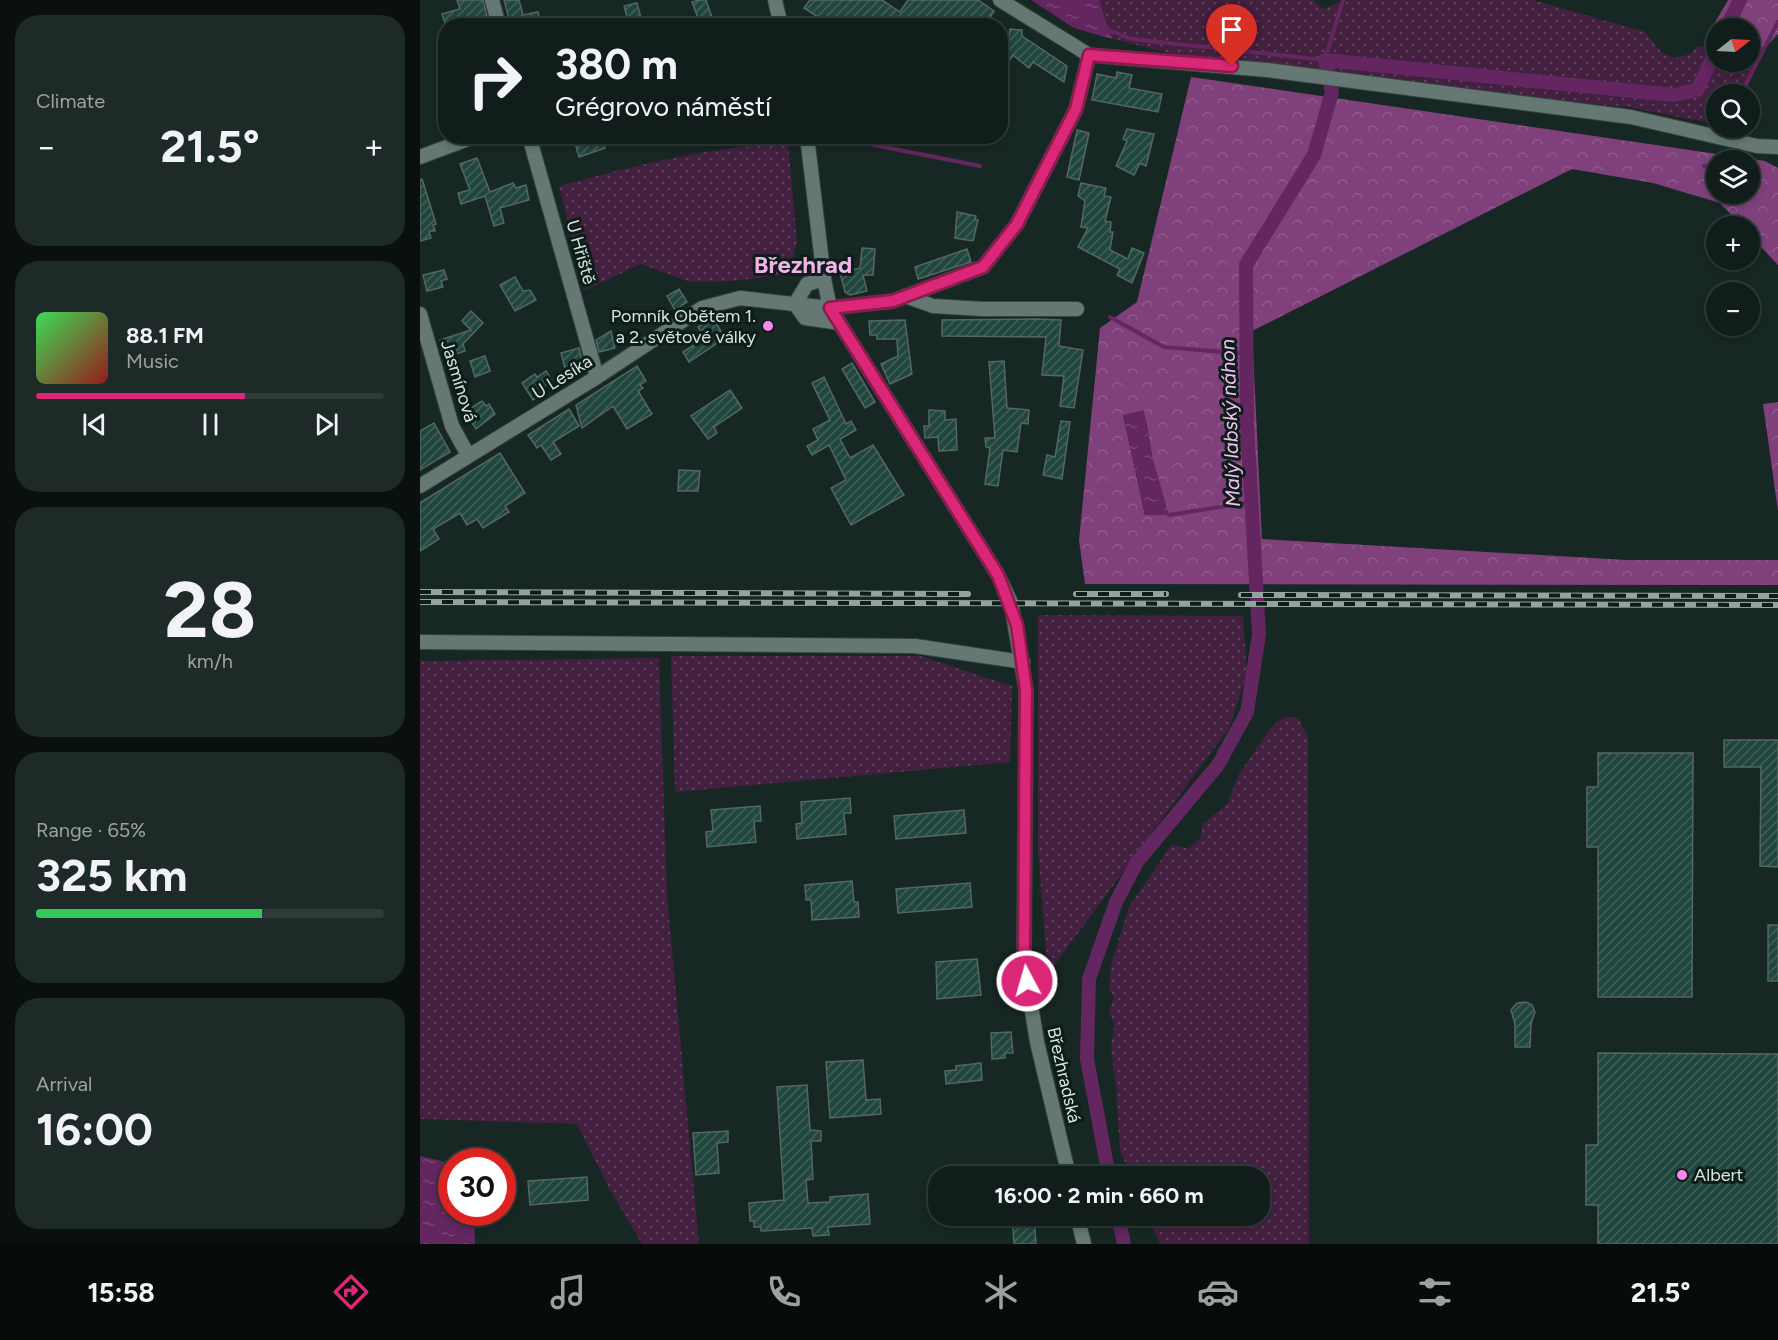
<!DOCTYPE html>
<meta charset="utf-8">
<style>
:root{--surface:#111d1a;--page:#1e2a27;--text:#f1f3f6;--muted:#9ca2a2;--line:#303b39;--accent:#db2777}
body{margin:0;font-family:Figtree,sans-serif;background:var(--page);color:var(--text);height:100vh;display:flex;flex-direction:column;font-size:22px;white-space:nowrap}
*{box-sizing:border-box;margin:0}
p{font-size:20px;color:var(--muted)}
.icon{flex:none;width:33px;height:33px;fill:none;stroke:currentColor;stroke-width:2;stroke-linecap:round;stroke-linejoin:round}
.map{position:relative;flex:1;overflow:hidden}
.side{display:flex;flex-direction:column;gap:15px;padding:15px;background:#09100e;width:420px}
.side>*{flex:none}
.banner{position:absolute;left:18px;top:18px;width:570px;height:126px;border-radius:24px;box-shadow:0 3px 9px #0003,0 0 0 2px var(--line);background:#111d1a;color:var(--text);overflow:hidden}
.needle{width:39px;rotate:72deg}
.fabs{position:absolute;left:1286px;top:18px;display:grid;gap:12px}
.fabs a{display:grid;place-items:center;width:54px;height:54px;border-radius:50%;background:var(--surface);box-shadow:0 3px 9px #0003,0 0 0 2px var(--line);font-size:30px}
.speed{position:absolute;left:18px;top:1148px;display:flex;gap:12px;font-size:30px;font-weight:700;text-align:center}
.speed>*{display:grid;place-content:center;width:78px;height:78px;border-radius:50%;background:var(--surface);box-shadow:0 3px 9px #0003,0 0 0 2px var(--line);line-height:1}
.speed .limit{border:9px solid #d22;background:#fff;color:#111}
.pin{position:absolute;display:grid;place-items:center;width:51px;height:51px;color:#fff;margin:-62px -26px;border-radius:50% 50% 50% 0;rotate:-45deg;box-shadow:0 0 6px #0007}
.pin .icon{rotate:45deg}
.me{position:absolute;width:66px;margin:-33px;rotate:354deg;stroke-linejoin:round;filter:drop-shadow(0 0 4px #0008)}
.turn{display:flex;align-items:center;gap:21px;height:126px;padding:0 18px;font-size:27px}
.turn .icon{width:78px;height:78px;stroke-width:2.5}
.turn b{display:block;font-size:42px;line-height:51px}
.big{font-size:45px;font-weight:700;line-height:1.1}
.side .tile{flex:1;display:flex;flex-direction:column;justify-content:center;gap:9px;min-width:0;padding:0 21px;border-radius:24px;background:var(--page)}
.side .dial{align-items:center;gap:0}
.dial b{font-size:78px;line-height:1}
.song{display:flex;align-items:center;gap:18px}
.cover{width:72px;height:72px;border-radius:9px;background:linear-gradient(135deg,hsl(130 70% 55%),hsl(0 70% 35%))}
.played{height:6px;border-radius:3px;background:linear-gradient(90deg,var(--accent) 60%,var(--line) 60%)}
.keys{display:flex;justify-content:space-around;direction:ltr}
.heat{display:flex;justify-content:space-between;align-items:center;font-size:33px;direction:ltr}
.charge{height:9px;border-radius:4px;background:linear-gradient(90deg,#34c759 65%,var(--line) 0)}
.trip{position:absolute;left:508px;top:1166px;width:342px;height:60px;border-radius:24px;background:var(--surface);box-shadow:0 3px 9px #0003,0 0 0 2px var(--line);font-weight:700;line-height:60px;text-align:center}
.dock{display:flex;height:96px;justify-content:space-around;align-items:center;background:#070c0a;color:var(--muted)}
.dock .icon{width:42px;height:42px}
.dock .active{color:var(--accent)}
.dock b{font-size:27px;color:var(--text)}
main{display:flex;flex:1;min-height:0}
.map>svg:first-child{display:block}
</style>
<main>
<section class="side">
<div class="tile"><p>Climate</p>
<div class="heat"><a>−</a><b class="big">21.5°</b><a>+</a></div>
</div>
<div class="tile">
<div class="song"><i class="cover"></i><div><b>88.1 FM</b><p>Music</p></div></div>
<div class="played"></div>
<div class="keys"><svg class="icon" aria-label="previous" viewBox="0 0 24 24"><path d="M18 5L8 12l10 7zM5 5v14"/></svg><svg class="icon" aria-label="pause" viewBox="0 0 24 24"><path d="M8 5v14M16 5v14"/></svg><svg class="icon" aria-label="next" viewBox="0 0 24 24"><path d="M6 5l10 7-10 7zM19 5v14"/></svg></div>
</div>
<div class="tile dial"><b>28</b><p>km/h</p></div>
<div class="tile"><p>Range · 65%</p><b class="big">325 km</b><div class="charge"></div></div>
<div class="tile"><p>Arrival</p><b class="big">16:00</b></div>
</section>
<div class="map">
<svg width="1358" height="1244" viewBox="0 0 1358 1244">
<defs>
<pattern id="grass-dots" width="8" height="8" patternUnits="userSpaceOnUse" patternTransform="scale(1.5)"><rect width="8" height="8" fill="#432040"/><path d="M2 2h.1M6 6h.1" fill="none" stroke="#5e405b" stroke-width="1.8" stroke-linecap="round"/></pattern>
<pattern id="forest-crowns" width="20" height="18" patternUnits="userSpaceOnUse" patternTransform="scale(1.5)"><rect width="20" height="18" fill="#7f407b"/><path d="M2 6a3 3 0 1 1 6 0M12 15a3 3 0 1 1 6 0" fill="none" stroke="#915b8d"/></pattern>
<pattern id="water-ripples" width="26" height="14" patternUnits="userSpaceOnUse" patternTransform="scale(1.5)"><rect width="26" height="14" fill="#632660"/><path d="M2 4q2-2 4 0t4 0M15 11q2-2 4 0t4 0" fill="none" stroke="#794576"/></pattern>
<pattern id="building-hatch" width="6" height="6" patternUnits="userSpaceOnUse" patternTransform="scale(1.5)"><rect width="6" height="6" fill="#20463d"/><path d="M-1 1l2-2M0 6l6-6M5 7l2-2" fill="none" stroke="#406159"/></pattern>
</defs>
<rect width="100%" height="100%" fill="#172723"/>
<g fill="url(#grass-dots)">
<path d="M679,0H892L904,9L924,0H1113L1225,32L1242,53L1255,58L1270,54L1278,46L1296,48V62H1329V51L1341,52L1322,94H1296V124L1208,107L941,82L794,64L692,39Z"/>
<path d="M368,143L377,241L369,274L313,281L270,282L221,264L165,290L139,186C215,165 289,147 368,143Z"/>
<path d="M618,615L823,616L827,674L809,728L628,974L618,850Z"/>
<path d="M251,656H500L592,686L590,762L255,792Z"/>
<path d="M239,658L247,895L279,1244H222L189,1188L157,1124L0,1119V661Z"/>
<path d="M866,716L879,719L888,737L889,1244H740L727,1215H840V1176H711L700,1150L696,1085L691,1048L694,1025L689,1011L694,997L689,989L691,965L709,907L752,844L768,849L781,837L782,825L808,803L819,774L852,726Z"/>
</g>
<g fill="url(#forest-crowns)" fill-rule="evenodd">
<path d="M1308,0H1358V34L1341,52L1329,50V28H1296V43L1284,41Z"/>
<path d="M771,77L1345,161L1358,168V265L1329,234V226H1322L1300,203L1233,183L1152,169L832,331L842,539L1206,560H1358V585L665,584L659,540L680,328L717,302ZM1296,160H1329V194H1296ZM703,415L726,421L732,456L725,515Z"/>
<path d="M1358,402V511L1343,404Z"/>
</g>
<g fill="url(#water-ripples)">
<path d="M611,0H679L692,39L654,28Z"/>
<path d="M724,410L732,456L749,515H725L703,415Z"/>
<path d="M0,1156L26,1162L31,1167L32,1212H54L55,1244H0Z"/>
</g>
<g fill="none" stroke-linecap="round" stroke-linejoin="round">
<g stroke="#632660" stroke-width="4">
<path d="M687,29L711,39L905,60L923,0"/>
<path d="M1323,94L1327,82L1358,22"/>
<path d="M1315,131L1316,128"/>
<path d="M443,136L444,143L560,166"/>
<path d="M1284,166L1296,165"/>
<path d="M690,317L744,347L827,354"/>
<path d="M749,515L832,502"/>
</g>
<g stroke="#632660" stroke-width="14">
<path d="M1306,28L1320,0"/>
<path d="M689,1176L667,1059L669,979L696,902L717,862L798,765L827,712L839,634L827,425L826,265L894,155L912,92L905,60L1253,95L1277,90L1296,50"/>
<path d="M698,1215L704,1244"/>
</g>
</g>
<g fill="url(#building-hatch)" stroke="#556762" stroke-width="1.5">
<path d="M37,0H63L68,21L50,26H26L22,14L40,9Z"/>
<path d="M84,0H99L103,15L118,12L121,26H88L87,20L89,19Z"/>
<path d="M279,0H286L295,26H281L272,2Z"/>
<path d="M390,0H462L480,12L488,0H558L574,11L565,26H412L384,8Z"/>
<path d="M217,3L221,18L208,21L204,6Z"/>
<path d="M590,29L602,30V36L647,66L644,82L613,62L609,68L593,55L580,75V46L587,50Z"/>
<path d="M697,72L712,75L709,88L742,94L738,112L672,100L677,74L696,78Z"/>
<path d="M707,129L734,134L726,166L720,163L714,175L696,166L707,141L703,139Z"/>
<path d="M657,130L669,133L659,180L647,177Z"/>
<path d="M153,136H168L170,143L182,139L185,148L159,157Z"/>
<path d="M57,158L70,192L93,183L96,188L106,185L109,200L80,208L84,223L74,226L65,196L41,204L38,193L50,190L40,164Z"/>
<path d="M2,179L16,224L13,225L15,231H9L11,238L0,241V180Z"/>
<path d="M661,183L686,188L684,196L691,197L685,221L691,222L690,232H693L690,250L708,259L712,248L724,253L712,283L697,275L700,269L658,247L668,228L661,227L665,201L658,196Z"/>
<path d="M537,212L556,216L555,220H558L553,241L535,238Z"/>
<path d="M442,248L455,249L453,275H443L447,291L430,295L425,292L420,273L440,268Z"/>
<path d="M547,249L551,262L498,279L495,267Z"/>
<path d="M24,270L27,279L21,281L23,287L7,291L3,275Z"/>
<path d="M95,277L103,291L110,290L116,300L95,311L80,285Z"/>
<path d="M259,289L267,302L255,310L247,296Z"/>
<path d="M51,311L63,323L43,344L45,351L26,357L20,340L51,330L42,321Z"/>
<path d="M293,318L305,338L269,362L263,352L285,338L278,327Z"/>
<path d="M616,319L641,320L639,346L663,350L654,408L640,406L644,376L622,375L626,337L522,336V320Z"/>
<path d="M485,320L492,374L470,384L461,364L478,356L477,339H457V335H450L449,321Z"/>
<path d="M191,331L195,348L179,352L176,340Z"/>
<path d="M159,348L164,368L146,372L141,353Z"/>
<path d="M65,356L70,371L55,377L50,361Z"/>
<path d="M584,361L587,408L609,410L608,424L601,423L597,452L583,450L578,486L565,484L570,448L566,447L565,438H575L569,362Z"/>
<path d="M432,363L455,402L445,408L422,369Z"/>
<path d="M217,366L226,381L220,385L223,388L218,391L232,414L207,429L193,406L162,428L156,405Z"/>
<path d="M126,371L132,381L123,387L126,392L113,400L102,383L115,374L117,377Z"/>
<path d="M404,377L426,424L431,421L436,430L420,439L430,458L453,445L484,495L431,525L411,488L426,480L409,445L392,455L387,446L398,440L393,429L410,420L392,383Z"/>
<path d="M310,390L322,408L294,427L297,433L288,439L271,416Z"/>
<path d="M62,401L66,406L69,404L75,414L56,429L45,412Z"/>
<path d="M149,409L159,426L133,442L141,454L131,460L121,445L117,448L108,435Z"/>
<path d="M509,410L525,411V420L536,419L537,450L519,451L518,437L505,438L504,426H509Z"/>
<path d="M641,421L650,422L642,479L623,475L627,455L635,457Z"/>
<path d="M14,423L30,452L0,470V431Z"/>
<path d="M80,453L105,493L85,506L89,512L63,528L57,519L47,525L40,513L13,529L19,539L0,551V503Z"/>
<path d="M259,470L280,471L278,491H258Z"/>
<path d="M1304,740H1358V867L1340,866L1341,767H1304Z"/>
<path d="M1178,753H1273L1272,997H1178V847H1167V787H1178Z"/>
<path d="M430,798L431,813H424L426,834L377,839L376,824L382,823L381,802Z"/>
<path d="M340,806L341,821H334L336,842L287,847L286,832L293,831L291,810Z"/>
<path d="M544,810L546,833L476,839L474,816Z"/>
<path d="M432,881L434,902H438L439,917L392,920L391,900H386L385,885Z"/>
<path d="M550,883L552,907L478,913L476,889Z"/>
<rect x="1348" y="925" width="10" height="56"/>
<path d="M557,959L561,995L517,999L516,962Z"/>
<path d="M1106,1002L1112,1005L1115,1012L1111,1024L1110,1047H1095V1024L1091,1010L1097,1003Z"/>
<path d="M591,1032L593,1053H585V1058L572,1059L571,1033Z"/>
<path d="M1178,1053L1358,1054V1244H1178V1205H1166V1145H1178Z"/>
<path d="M443,1060L446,1100L460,1099L461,1114L410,1118L406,1062Z"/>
<path d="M561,1063L562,1080L526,1084L525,1071L536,1070V1066Z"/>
<path d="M387,1085L390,1130L401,1131V1141H391L393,1179L386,1180L388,1203L410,1202V1197L448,1194L450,1224L408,1227L409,1235L393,1236L392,1228L341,1231V1227H334V1221H330L329,1203L364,1200L357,1087Z"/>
<path d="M308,1131V1142L297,1143L299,1173L276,1175L273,1133Z"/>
<path d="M167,1177L168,1200L110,1205L108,1181Z"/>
<path d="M592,1215H614L616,1244H594Z"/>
</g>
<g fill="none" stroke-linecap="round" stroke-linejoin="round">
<g stroke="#36433f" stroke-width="16">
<g id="minor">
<path d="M72,0L79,26"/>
<path d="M355,0L361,26"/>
<path d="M580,0L669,55L847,70L1211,117L1337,146L1358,147"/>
<path d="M109,136L177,377"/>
<path d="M387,136L404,279L410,308L578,575L591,603L606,690L604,961L617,1042L649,1176"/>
<path d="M0,157L56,136"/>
<path d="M404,279L387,284L375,304L385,318L420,323"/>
<path d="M485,296L513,306L562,309H657"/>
<path d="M0,314L32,426L48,455"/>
<path d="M0,486L177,377L282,308L320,298L410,308L473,301L563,267L597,224L656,109L669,55"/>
<path d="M0,642L495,646L603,662"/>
<path d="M657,1215L664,1244"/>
</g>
</g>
<use href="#minor" stroke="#657873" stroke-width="14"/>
<g stroke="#96a29f" stroke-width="6">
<g id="rail">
<path d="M0,592L548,594"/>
<path d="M656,594H746"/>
<path d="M821,595L1358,596"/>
<path d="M0,602L1358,605"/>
</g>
</g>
<use href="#rail" stroke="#0d1e1a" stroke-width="4" stroke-dasharray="11" stroke-linecap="butt"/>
</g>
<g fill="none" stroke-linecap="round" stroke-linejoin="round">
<g stroke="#8e194d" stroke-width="15">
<path id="route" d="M607,981L604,961L606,690L597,625L578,575L410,308L473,301L563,267L597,224L656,109L669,55L812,66"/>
</g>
<use href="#route" stroke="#db2777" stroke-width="10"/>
</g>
<g fill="#f689ed" stroke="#0d1e1a" stroke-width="2">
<circle cx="348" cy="326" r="6"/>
<circle cx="1262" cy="1175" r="6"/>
</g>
<g text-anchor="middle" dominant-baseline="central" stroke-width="6" stroke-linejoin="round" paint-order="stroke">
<g font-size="18" fill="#d9e3e0" stroke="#0d1e1a">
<text transform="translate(161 252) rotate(74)">U Hřiště</text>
<text transform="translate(142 377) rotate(-32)">U Lesíka</text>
<text transform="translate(39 381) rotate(73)">Jasmínová</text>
<text transform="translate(644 1075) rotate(77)">Březhradská</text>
</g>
<g font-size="18" fill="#d9e3e0" stroke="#0d1e1a" text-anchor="end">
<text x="336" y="316">Pomník Obětem 1.<tspan x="336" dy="21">a 2. světové války</tspan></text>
<text x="1274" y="1175" text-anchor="start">Albert</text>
</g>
<g font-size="20" font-style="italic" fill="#f6c0f0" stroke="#0d1e1a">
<text transform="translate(810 423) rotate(-92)">Malý labský náhon</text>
</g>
<g font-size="24" font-weight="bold" fill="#f0b3ea" stroke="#0d1e1a">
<text x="383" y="264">Březhrad</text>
</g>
</g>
</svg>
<div class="fabs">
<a><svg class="needle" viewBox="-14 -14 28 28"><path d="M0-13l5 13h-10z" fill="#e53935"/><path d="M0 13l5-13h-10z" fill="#9ca2a2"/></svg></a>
<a><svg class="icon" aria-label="search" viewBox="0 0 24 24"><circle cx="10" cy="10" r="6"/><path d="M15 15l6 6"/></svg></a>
<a><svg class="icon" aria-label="layers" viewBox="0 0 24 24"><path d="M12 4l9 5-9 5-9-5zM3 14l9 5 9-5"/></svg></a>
<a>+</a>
<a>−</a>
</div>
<div class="speed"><div class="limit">30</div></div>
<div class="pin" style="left:812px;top:66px;background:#d93025"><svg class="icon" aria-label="arrive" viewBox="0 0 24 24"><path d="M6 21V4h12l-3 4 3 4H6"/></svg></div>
<svg class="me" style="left:607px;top:981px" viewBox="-20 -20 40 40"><circle r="17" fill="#db2777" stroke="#fff" stroke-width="3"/><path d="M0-11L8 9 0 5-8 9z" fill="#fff"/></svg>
<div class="trip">16:00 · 2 min · 660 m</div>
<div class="banner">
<div class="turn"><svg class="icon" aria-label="right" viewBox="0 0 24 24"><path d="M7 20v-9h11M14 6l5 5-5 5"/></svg><div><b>380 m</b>Grégrovo náměstí</div></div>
</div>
</div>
</main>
<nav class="dock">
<b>15:58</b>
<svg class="icon active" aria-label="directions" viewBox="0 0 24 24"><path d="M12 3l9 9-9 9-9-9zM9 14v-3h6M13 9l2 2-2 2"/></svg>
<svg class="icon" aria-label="music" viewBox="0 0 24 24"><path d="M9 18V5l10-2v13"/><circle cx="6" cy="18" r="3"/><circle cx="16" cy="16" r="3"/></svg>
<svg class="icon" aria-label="phone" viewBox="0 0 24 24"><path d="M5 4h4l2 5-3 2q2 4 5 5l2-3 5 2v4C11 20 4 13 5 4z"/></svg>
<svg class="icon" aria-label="climate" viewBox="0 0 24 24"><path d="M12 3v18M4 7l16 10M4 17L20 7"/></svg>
<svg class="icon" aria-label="car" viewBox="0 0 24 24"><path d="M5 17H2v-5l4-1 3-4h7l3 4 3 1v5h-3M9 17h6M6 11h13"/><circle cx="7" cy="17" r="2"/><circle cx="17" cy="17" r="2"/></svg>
<svg class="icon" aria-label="filters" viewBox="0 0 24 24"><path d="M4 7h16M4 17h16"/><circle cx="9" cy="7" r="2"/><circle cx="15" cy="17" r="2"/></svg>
<b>21.5°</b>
</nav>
